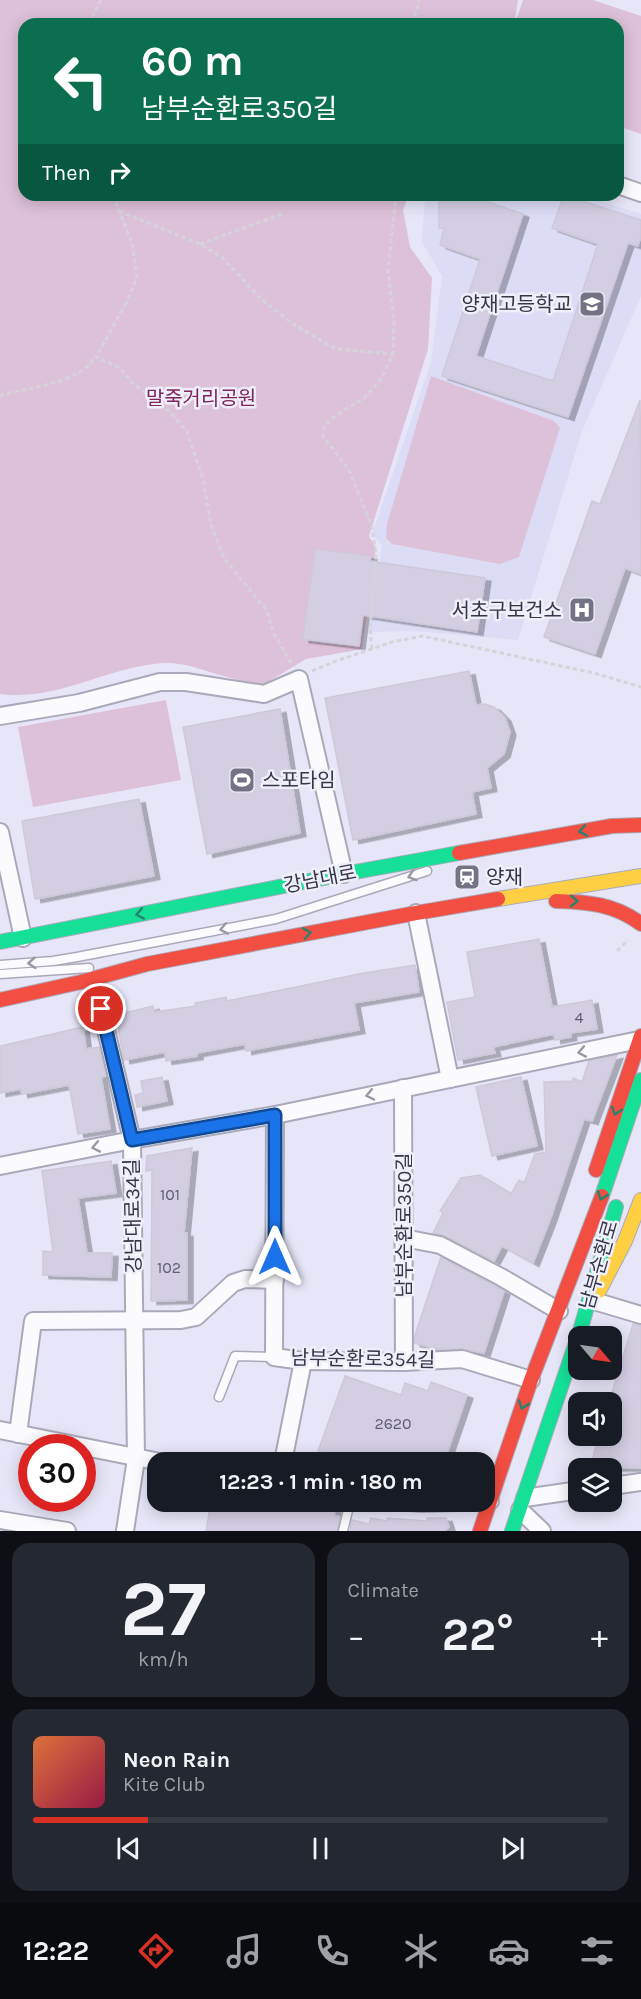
<!DOCTYPE html>
<meta charset="utf-8">
<style>
:root{--surface:#171b24;--page:#242831;--text:#f1f3f6;--muted:#9ea1a6;--line:#363941;--accent:#d93025}
body{margin:0;font-family:Karla,"Noto Sans KR",sans-serif;background:var(--page);color:var(--text);height:100vh;display:flex;flex-direction:column;font-size:22px;white-space:nowrap}
*{box-sizing:border-box;margin:0}
p{font-size:20px;color:var(--muted)}
.icon{flex:none;width:33px;height:33px;fill:none;stroke:currentColor;stroke-width:2;stroke-linecap:round;stroke-linejoin:round}
.map{position:relative;height:1531px;overflow:hidden}
.side{display:flex;flex-direction:column;gap:12px;padding:12px;background:#0d0f14;flex:1}
.side>*{flex:none}
.top-card{position:absolute;left:18px;top:18px;width:606px;height:183px;border-radius:18px;box-shadow:0 3px 15px #0003;background:#0b6e4f;color:#fff;overflow:hidden}
.needle{width:39px;rotate:119deg}
.buttons{position:absolute;left:568px;top:1326px;display:grid;gap:12px}
.buttons a{display:grid;place-items:center;width:54px;height:54px;border-radius:12px;background:var(--surface);box-shadow:0 3px 15px #0003;font-size:30px}
.speed{position:absolute;left:18px;top:1434px;display:flex;gap:12px;font-size:30px;font-weight:700;text-align:center}
.speed>*{display:grid;place-content:center;width:78px;height:78px;border-radius:50%;background:var(--surface);box-shadow:0 3px 15px #0003;line-height:1}
.speed .limit{border:9px solid #d22;background:#fff;color:#111}
.pin{position:absolute;display:grid;place-items:center;width:51px;height:51px;color:#fff;margin:-26px;border:3px solid #fff;border-radius:50%;box-shadow:0 2px 6px #0007}
.me{position:absolute;width:66px;margin:-33px;rotate:0deg;stroke-linejoin:round;filter:drop-shadow(0 0 4px #0008)}
.turn{display:flex;align-items:center;gap:21px;height:126px;padding:0 24px;font-size:27px}
.turn .icon{width:78px;height:78px;stroke-width:2.5}
.turn b{display:block;font-size:42px;line-height:51px}
.then{display:flex;align-items:center;height:57px;padding:0 24px;background:#0003;gap:12px;font-size:22px}
.big{font-size:45px;font-weight:700;line-height:1.1}
.side .tile{flex:1;display:flex;flex-direction:column;justify-content:center;gap:9px;min-width:0;padding:0 21px;border-radius:18px;background:var(--page)}
.side .dial{align-items:center;gap:0}
.dial b{font-size:78px;line-height:1}
.song{display:flex;align-items:center;gap:18px}
.cover{width:72px;height:72px;border-radius:9px;background:linear-gradient(135deg,hsl(20 70% 55%),hsl(340 70% 35%))}
.played{height:6px;border-radius:3px;background:linear-gradient(90deg,var(--accent) 20%,var(--line) 20%)}
.keys{display:flex;justify-content:space-around;direction:ltr}
.heat{display:flex;justify-content:space-between;align-items:center;font-size:33px;direction:ltr}
.side .tiles{flex:1;display:grid;gap:12px;grid-template-columns:1fr 1fr}
.tile:last-child{grid-column:span 2}
.trip{position:absolute;left:147px;top:1452px;width:348px;height:60px;border-radius:18px;background:var(--surface);box-shadow:0 3px 15px #0003;font-weight:700;line-height:60px;text-align:center}
.tabs{display:flex;height:96px;justify-content:space-around;align-items:center;background:#090b0e;color:var(--muted)}
.tabs .icon{width:42px;height:42px}
.tabs .active{color:var(--accent)}
.tabs b{font-size:27px;color:var(--text)}
.map>svg:first-child{display:block}
</style>
<div class="map">
<svg width="641" height="1531" viewBox="0 0 641 1531">
<defs>
<filter id="shadow"><feDropShadow dx="6" dy="3.5" stdDeviation="0" flood-color="#0004"/></filter>
</defs>
<rect width="100%" height="100%" fill="#e7e6f8"/>
<path fill="#dddcf7" d="M425,195H583L641,214V296L582,431L518,640L415,631L368,632L382,546L372,534L431,362L442,276L422,242Z"/>
<g fill="#ddc1d8">
<path d="M0,0H518L514,24H24V195H409L403,210L410,247L432,278L428,349L369,536L376,548L362,649L306,659L261,686C246,682 231,678 216,674C198,668 182,662 162,663C108,667 54,702 0,694Z"/>
<path d="M523,0H593L641,16V134L618,126V24H515Z"/>
<path d="M431,376L554,421L560,428L519,557L500,564L392,544L386,538L387,524Z"/>
<path d="M166,700L181,780L33,807L18,727Z"/>
</g>
<g fill="#d3cee2" stroke="#cec9da" stroke-width="1.5" filter="url(#shadow)">
<path d="M439,195H481L480,199L523,214L476,356L553,381L598,244L552,228L564,195L641,220V236L638,246L628,243L568,417L442,376L480,259L440,245L444,229L439,228Z"/>
<path d="M640,400L641,574L625,568L595,654L544,637L592,501L600,504Z"/>
<path d="M315,549L371,556L370,561L485,578L477,632L363,615L359,646L303,639Z"/>
<path d="M469,671L476,705L485,704L494,707L505,718L510,732L504,754L487,768L491,788L472,792L476,814L353,840L325,698Z"/>
<path d="M280,709L300,833L207,854L183,727Z"/>
<path d="M139,799L154,876L35,899L22,821Z"/>
<path d="M539,939L552,1007L592,1000L597,1029L570,1033L571,1037L555,1040L554,1034L493,1047L495,1053L458,1060L447,1002L475,997L467,952Z"/>
<path d="M415,965L419,992L354,1003L359,1030L246,1051L245,1044L197,1053V1056L166,1061L165,1052L124,1060L116,1015L153,1006L154,1012L196,1006L195,1003L226,997L227,1001L364,973Z"/>
<path d="M83,1027L86,1049L99,1047L106,1076L101,1077L110,1129L78,1134L69,1085L22,1094L21,1089L0,1093V1046Z"/>
<path d="M617,1055L592,1121L584,1119L550,1220L533,1263L502,1246L494,1261L445,1236L433,1233L443,1213L440,1211L461,1178L480,1175L511,1194L519,1180L524,1183L535,1154L546,1152L544,1082L573,1081V1078L582,1082L589,1061Z"/>
<path d="M162,1077L167,1101L137,1107L135,1095L143,1093L141,1081Z"/>
<path d="M521,1077L537,1146L492,1156L476,1087Z"/>
<path d="M192,1148L184,1233H187V1300L151,1301L152,1170L146,1171L147,1156Z"/>
<path d="M111,1161L116,1193L78,1198L87,1253H112L111,1277L43,1275V1251L53,1252L42,1171Z"/>
<path d="M441,1257L504,1291L484,1353L462,1349L440,1350L414,1343V1338Z"/>
<path d="M633,1324L641,1325V1468L590,1467L599,1436H612V1402H609Z"/>
<path d="M345,1376L401,1395L405,1383L428,1391L431,1382L467,1395L444,1462H416L405,1458L403,1462H391L376,1457L374,1462H352L318,1451Z"/>
<path d="M211,1502H299L335,1508L334,1515L340,1517L337,1531H206Z"/>
<path d="M371,1518L387,1521V1518L427,1521V1518H446L449,1527L444,1531H350L352,1520L369,1524Z"/>
</g>
<g fill="none" stroke-linecap="round" stroke-linejoin="round">
<g stroke="#aaa9ba" stroke-width="11">
<g id="lane">
<path d="M0,965L53,961L77,957L276,919L427,871"/>
<path d="M0,974L89,968"/>
<path d="M219,1397L235,1356L274,1357"/>
<path d="M343,1531L350,1502"/>
</g>
</g>
<g stroke="#aaa9ba" stroke-width="20">
<g id="street">
<path d="M618,185L641,193"/>
<path d="M0,716L79,703L160,682H186L264,694L299,679L344,874"/>
<path d="M0,832L23,938"/>
<path d="M416,913L450,1079"/>
<path d="M101,1009L132,1140L136,1459L125,1531"/>
<path d="M403,1088L404,1362"/>
<path d="M275,1115L274,1357L303,1361L404,1362L462,1359L531,1380"/>
<path d="M0,1166L132,1140L275,1115L639,1040"/>
<path d="M404,1238L440,1245L501,1277L559,1311"/>
<path d="M594,1301L641,1315"/>
<path d="M0,1430L160,1462"/>
<path d="M18,1434L33,1321L181,1320L196,1317L233,1283L245,1279L275,1280"/>
<path d="M283,1462L303,1361"/>
<path d="M612,1486L641,1482"/>
<path d="M525,1498L579,1490"/>
<path d="M409,1502L423,1503L490,1501"/>
<path d="M520,1510L542,1531"/>
<path d="M0,1520L67,1531"/>
</g>
</g>
<g stroke="#aaa9ba" stroke-width="16">
<g id="fast">
<path d="M0,942L344,874L459,853"/>
<path d="M602,1196L641,1080"/>
<path d="M512,1531L580,1331L616,1207"/>
</g>
</g>
<g stroke="#aaa9ba" stroke-width="16">
<g id="slow">
<path d="M498,899L641,876"/>
<path d="M599,1291L625,1241L641,1200"/>
</g>
</g>
<g stroke="#aaa9ba" stroke-width="16">
<g id="jam">
<path d="M459,853L612,826L641,825"/>
<path d="M556,901C588,902 615,904 641,924"/>
<path d="M0,1000L81,982L147,964L416,913L498,899"/>
<path d="M596,1170L641,1036"/>
<path d="M480,1531L531,1380L602,1196"/>
</g>
</g>
<g stroke="#d4d4d9" stroke-width="3" stroke-dasharray="4.5 3" stroke-linecap="butt">
<path d="M89,24L101,0"/>
<path d="M413,24L419,0"/>
<path d="M113,195L132,243L137,277L126,304"/>
<path d="M119,211L200,244L223,258L260,298L293,324L336,349L393,354"/>
<path d="M200,244L282,214"/>
<path d="M126,303L96,357L120,368L130,381L170,412L187,432L203,479L211,525L224,558L267,611L273,632L292,665"/>
<path d="M0,396C28,386 79,385 95,357"/>
<path d="M372,649L370,629L376,553L371,524L349,470L323,436L324,427L335,416L364,398L381,379L393,354L394,321L388,272L396,195"/>
<path d="M312,671L336,661L392,642L422,636L594,673L641,687"/>
<path d="M617,951L628,940"/>
</g>
<use href="#lane" stroke="#fbfbfe" stroke-width="8"/>
<use href="#street" stroke="#fbfbfe" stroke-width="16"/>
<use href="#fast" stroke="#16e098" stroke-width="14"/>
<use href="#slow" stroke="#ffcf43" stroke-width="14"/>
<use href="#jam" stroke="#f24e42" stroke-width="14"/>
</g>
<defs><path id="oneway-chevron" d="M-2-3.5L2.5 0L-2 3.5" fill="none" stroke-width="1.6" stroke-linecap="round" stroke-linejoin="round" transform="scale(1.5)"/></defs>
<g stroke="#28826d">
<use href="#oneway-chevron" transform="translate(583 831) rotate(170)"/>
<use href="#oneway-chevron" transform="translate(574 901) rotate(1)"/>
<use href="#oneway-chevron" transform="translate(140 914) rotate(169)"/>
<use href="#oneway-chevron" transform="translate(307 933) rotate(-11)"/>
<use href="#oneway-chevron" transform="translate(616 1111) rotate(108)"/>
<use href="#oneway-chevron" transform="translate(602 1196) rotate(109)"/>
<use href="#oneway-chevron" transform="translate(523 1405) rotate(109)"/>
</g>
<g stroke="#9898a4">
<use href="#oneway-chevron" transform="translate(412 876) rotate(162)"/>
<use href="#oneway-chevron" transform="translate(224 929) rotate(169)"/>
<use href="#oneway-chevron" transform="translate(32 963) rotate(176)"/>
<use href="#oneway-chevron" transform="translate(582 1052) rotate(169)"/>
<use href="#oneway-chevron" transform="translate(370 1095) rotate(168)"/>
<use href="#oneway-chevron" transform="translate(96 1147) rotate(169)"/>
</g>
<g fill="none" stroke-linecap="round" stroke-linejoin="round">
<g stroke="#114b97" stroke-width="15">
<path id="route" d="M101,1009L132,1140L275,1115V1257"/>
</g>
<use href="#route" stroke="#1a73e8" stroke-width="10"/>
</g>
<defs>
<g id="school-square" transform="scale(1.35)"><rect x="-9" y="-9" width="18" height="18" rx="4" fill="#747386" stroke="#efeffa"/><path d="M0-5L7-2L0 1L-7-2ZM-4 1L0 2.5L4 1V4Q0 6-4 4Z" fill="#fff"/></g>
<g id="hospital-square" transform="scale(1.35)"><rect x="-9" y="-9" width="18" height="18" rx="4" fill="#747386" stroke="#efeffa"/><path d="M-5-5h3v3.5h4V-5h3V5h-3V1.5h-4V5h-3Z" fill="#fff"/></g>
<g id="stadium-square" transform="scale(1.35)"><rect x="-9" y="-9" width="18" height="18" rx="4" fill="#747386" stroke="#efeffa"/><path d="M0-5a6.5 5 0 1 0 0 10a6.5 5 0 1 0 0-10ZM-3.5-1.8h7v3.6h-7Z" fill="#fff"/></g>
<g id="station-square" transform="scale(1.35)"><rect x="-9" y="-9" width="18" height="18" rx="4" fill="#747386" stroke="#efeffa"/><path d="M-3-6H3Q5-6 5-4V2Q5 4 3 4L4.5 6H3L1.5 4h-3L-3 6H-4.5L-3 4Q-5 4-5 2V-4Q-5-6-3-6ZM-3.5-4v3h7v-3ZM-3.5 1v1.5H-2V1ZM2 1v1.5H3.5V1Z" fill="#fff"/></g>
</defs>
<g fill-rule="evenodd">
<use href="#school-square" x="592" y="304"/>
<use href="#hospital-square" x="582" y="610"/>
<use href="#stadium-square" x="242" y="780"/>
<use href="#station-square" x="467" y="877"/>
</g>
<g text-anchor="middle" dominant-baseline="central" stroke-width="5" stroke-linejoin="round" paint-order="stroke">
<g font-size="16" fill="#615e72">
<text x="579" y="1017">4</text>
<text x="170" y="1194">101</text>
<text x="169" y="1267">102</text>
<text x="393" y="1423">2620</text>
</g>
<g font-size="20" fill="#363549" stroke="#efeffa" text-anchor="end">
<text x="572" y="304">양재고등학교</text>
<text x="562" y="610">서초구보건소</text>
<text x="262" y="780" text-anchor="start">스포타임</text>
<text x="486" y="877" text-anchor="start">양재</text>
</g>
<g font-size="20" fill="#822460" stroke="#efeffa">
<text x="201" y="398">말죽거리공원</text>
</g>
<g font-size="20" fill="#363549" stroke="#efeffa">
<text transform="translate(320 879) rotate(-11)">강남대로</text>
<text transform="translate(133 1216) rotate(-91)">강남대로34길</text>
<text transform="translate(404 1225) rotate(-90)">남부순환로350길</text>
<text transform="translate(599 1265) rotate(-74)">남부순환로</text>
<text transform="translate(363 1359) rotate(1)">남부순환로354길</text>
</g>
</g>
</svg>
<div class="buttons">
<a><svg class="needle" viewBox="-14 -14 28 28"><path d="M0-13l5 13h-10z" fill="#e53935"/><path d="M0 13l5-13h-10z" fill="#9ea1a6"/></svg></a>
<a><svg class="icon" aria-label="sound" viewBox="0 0 24 24"><path d="M4 9h4l5-4v14l-5-4H4zM17 9q2 3 0 6"/></svg></a>
<a><svg class="icon" aria-label="layers" viewBox="0 0 24 24"><path d="M12 4l9 5-9 5-9-5zM3 14l9 5 9-5"/></svg></a>
</div>
<div class="speed"><div class="limit">30</div></div>
<div class="pin" style="left:101px;top:1009px;background:#d93025"><svg class="icon" aria-label="arrive" viewBox="0 0 24 24"><path d="M6 21V4h12l-3 4 3 4H6"/></svg></div>
<svg class="me" style="left:275px;top:1257px" viewBox="-20 -20 40 40"><path d="M0-17L14 15 0 8-14 15z" fill="#1a73e8" stroke="#fff" stroke-width="4"/></svg>
<div class="trip">12:23 · 1 min · 180 m</div>
<div class="top-card">
<div class="turn"><svg class="icon" aria-label="left" viewBox="0 0 24 24"><path d="M17 20v-9H6M10 6l-5 5 5 5"/></svg><div><b>60 m</b>남부순환로350길</div></div>
<div class="then">Then<svg class="icon" aria-label="right" viewBox="0 0 24 24"><path d="M7 20v-9h11M14 6l5 5-5 5"/></svg></div>
</div>
</div>
<section class="side">
<div class="tiles">
<div class="tile dial"><b>27</b><p>km/h</p></div>
<div class="tile"><p>Climate</p>
<div class="heat"><a>−</a><b class="big">22°</b><a>+</a></div>
</div>
<div class="tile">
<div class="song"><i class="cover"></i><div><b>Neon Rain</b><p>Kite Club</p></div></div>
<div class="played"></div>
<div class="keys"><svg class="icon" aria-label="previous" viewBox="0 0 24 24"><path d="M18 5L8 12l10 7zM5 5v14"/></svg><svg class="icon" aria-label="pause" viewBox="0 0 24 24"><path d="M8 5v14M16 5v14"/></svg><svg class="icon" aria-label="next" viewBox="0 0 24 24"><path d="M6 5l10 7-10 7zM19 5v14"/></svg></div>
</div>
</div>
</section>
<nav class="tabs">
<b>12:22</b>
<svg class="icon active" aria-label="directions" viewBox="0 0 24 24"><path d="M12 3l9 9-9 9-9-9zM9 14v-3h6M13 9l2 2-2 2"/></svg>
<svg class="icon" aria-label="music" viewBox="0 0 24 24"><path d="M9 18V5l10-2v13"/><circle cx="6" cy="18" r="3"/><circle cx="16" cy="16" r="3"/></svg>
<svg class="icon" aria-label="phone" viewBox="0 0 24 24"><path d="M5 4h4l2 5-3 2q2 4 5 5l2-3 5 2v4C11 20 4 13 5 4z"/></svg>
<svg class="icon" aria-label="climate" viewBox="0 0 24 24"><path d="M12 3v18M4 7l16 10M4 17L20 7"/></svg>
<svg class="icon" aria-label="car" viewBox="0 0 24 24"><path d="M5 17H2v-5l4-1 3-4h7l3 4 3 1v5h-3M9 17h6M6 11h13"/><circle cx="7" cy="17" r="2"/><circle cx="17" cy="17" r="2"/></svg>
<svg class="icon" aria-label="filters" viewBox="0 0 24 24"><path d="M4 7h16M4 17h16"/><circle cx="9" cy="7" r="2"/><circle cx="15" cy="17" r="2"/></svg>
</nav>
